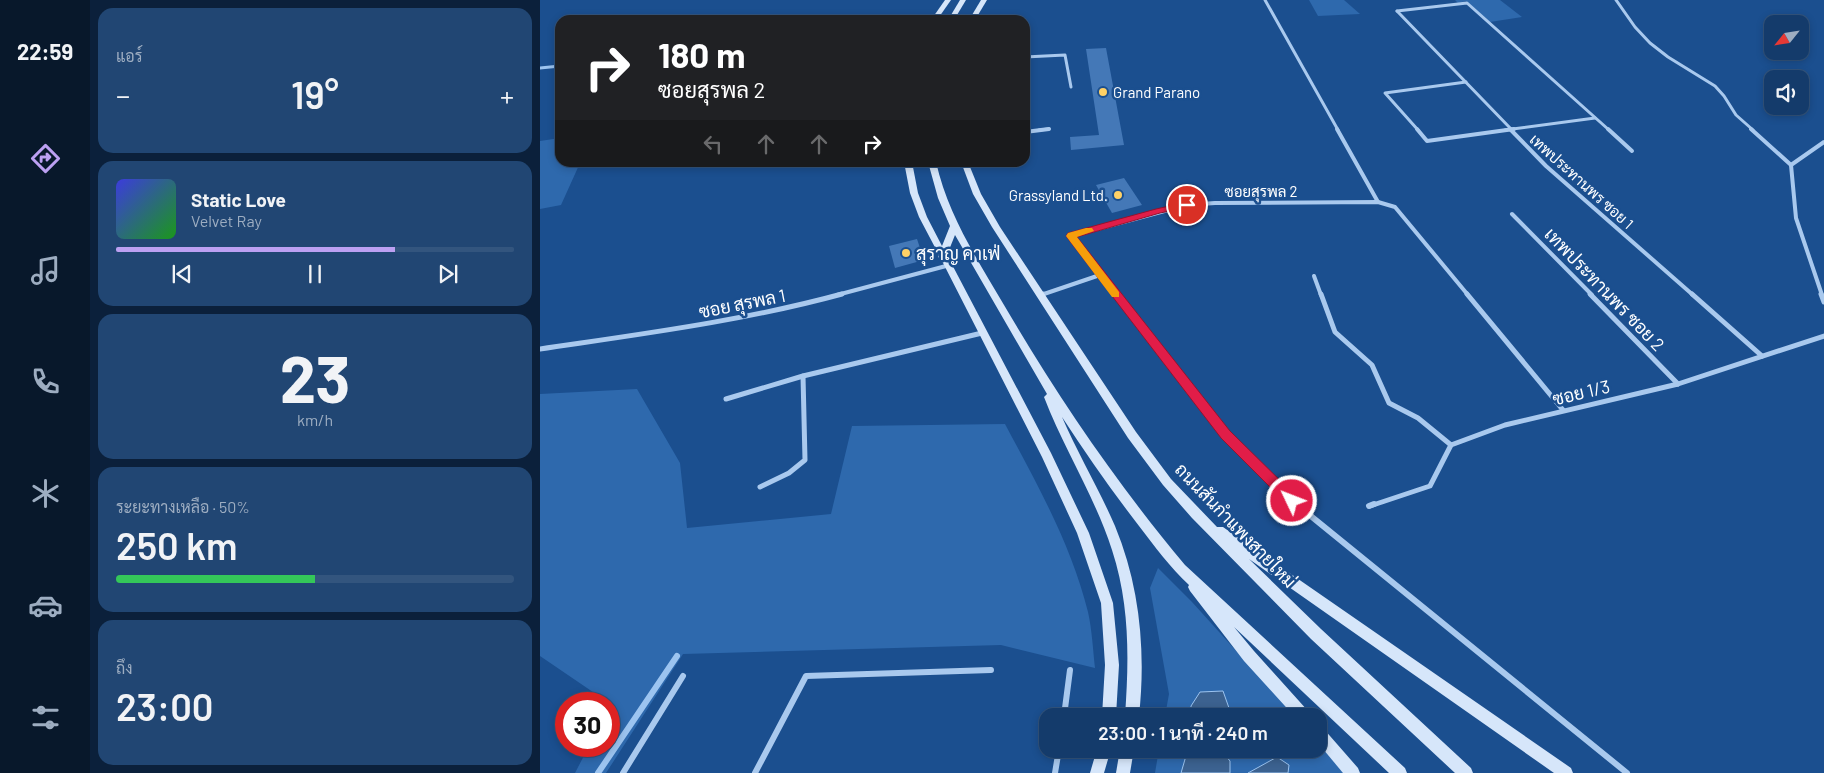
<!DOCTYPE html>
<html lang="th">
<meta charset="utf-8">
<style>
:root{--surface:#143b6b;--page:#214673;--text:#f1f3f6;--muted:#9dadc1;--line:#33557e;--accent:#bca0f2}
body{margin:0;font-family:Barlow,Sarabun,sans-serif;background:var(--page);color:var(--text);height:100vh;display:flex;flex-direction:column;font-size:19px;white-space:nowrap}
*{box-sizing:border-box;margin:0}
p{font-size:16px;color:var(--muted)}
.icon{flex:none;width:28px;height:28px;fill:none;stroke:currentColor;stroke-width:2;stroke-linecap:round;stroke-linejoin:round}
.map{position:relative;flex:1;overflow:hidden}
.panel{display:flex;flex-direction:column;gap:8px;padding:8px;background:#0b203b;width:450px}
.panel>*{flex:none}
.hud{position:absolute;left:15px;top:15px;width:475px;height:152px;border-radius:15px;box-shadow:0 2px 8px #0003,0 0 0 1px var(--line);background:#202124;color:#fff;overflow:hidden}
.needle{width:32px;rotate:240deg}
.fabs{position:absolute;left:1224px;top:15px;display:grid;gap:10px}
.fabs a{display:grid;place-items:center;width:45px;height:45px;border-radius:10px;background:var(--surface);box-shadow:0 2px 8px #0003,0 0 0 1px var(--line);font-size:25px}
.speed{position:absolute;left:15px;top:692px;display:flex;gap:10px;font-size:25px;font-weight:700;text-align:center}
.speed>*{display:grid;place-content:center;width:65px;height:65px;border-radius:50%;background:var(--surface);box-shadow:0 2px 8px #0003,0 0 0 1px var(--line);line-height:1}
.speed .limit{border:8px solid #d22;background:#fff;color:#111}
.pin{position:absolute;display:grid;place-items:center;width:42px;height:42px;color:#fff;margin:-21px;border:2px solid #fff;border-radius:50%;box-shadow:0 1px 5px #0007}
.me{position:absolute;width:55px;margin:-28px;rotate:313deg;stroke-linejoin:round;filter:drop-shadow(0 0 4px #0008)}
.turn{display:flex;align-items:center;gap:18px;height:105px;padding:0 20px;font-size:22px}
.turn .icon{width:65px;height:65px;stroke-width:2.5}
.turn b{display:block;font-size:35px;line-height:42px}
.lanes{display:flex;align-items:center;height:48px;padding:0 20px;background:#0003;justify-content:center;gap:25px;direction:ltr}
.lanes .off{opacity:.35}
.big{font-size:38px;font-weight:600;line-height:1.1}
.panel .widget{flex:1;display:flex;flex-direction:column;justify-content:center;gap:8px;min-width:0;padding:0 18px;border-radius:15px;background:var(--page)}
.panel .dial{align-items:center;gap:0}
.dial b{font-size:65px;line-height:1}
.song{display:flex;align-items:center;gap:15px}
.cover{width:60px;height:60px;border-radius:8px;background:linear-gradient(135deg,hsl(240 70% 55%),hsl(120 70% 35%))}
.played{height:5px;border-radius:2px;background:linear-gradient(90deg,var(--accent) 70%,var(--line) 70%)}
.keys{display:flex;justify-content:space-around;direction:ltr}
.heat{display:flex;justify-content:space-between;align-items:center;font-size:28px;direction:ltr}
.charge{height:8px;border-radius:4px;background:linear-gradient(90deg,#34c759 50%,var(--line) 0)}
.trip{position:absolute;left:499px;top:708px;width:288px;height:50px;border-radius:15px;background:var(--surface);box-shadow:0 2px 8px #0003,0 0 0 1px var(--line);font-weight:600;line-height:50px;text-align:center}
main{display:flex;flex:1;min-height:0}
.dock{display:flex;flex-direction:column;width:90px;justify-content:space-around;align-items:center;background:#08182b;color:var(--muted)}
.dock .icon{width:35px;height:35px}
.dock .active{color:var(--accent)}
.dock b{font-size:22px;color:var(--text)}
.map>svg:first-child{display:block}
</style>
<main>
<nav class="dock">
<b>22:59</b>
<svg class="icon active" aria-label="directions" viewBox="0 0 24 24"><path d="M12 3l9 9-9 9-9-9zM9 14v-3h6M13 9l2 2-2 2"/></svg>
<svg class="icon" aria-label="music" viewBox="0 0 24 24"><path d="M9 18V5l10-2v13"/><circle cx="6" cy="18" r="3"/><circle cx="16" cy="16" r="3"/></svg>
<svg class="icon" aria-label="phone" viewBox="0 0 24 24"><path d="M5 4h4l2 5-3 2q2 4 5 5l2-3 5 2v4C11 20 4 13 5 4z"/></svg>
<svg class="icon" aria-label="climate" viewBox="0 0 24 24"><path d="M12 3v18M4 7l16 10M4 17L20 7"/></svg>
<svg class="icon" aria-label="car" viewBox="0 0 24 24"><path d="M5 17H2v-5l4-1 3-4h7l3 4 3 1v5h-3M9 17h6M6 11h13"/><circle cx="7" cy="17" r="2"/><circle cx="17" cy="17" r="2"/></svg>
<svg class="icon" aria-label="filters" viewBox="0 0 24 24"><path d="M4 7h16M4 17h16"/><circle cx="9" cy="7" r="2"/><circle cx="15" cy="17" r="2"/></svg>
</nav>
<section class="panel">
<div class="widget"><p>แอร์</p>
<div class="heat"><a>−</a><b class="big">19°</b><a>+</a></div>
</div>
<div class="widget">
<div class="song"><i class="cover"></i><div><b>Static Love</b><p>Velvet Ray</p></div></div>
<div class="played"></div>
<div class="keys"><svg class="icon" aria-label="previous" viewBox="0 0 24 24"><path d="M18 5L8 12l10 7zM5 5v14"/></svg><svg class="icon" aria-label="pause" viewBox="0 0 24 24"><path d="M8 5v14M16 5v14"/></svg><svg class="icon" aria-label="next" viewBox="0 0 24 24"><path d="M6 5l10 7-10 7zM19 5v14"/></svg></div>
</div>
<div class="widget dial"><b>23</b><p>km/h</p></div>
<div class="widget"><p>ระยะทางเหลือ · 50%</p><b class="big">250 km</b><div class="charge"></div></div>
<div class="widget"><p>ถึง</p><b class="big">23:00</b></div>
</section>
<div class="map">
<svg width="1284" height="773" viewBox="0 0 1284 773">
<rect width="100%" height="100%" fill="#1b4f8f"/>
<g fill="#2e69ad">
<path d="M769,0H804L820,14L778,16Z"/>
<path d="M915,0H960L982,17L950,22L926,1L918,3Z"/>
<path d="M20,138V162L40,163L21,205L0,209V141Z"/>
<path d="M97,389L140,463L147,528L291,514L312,426L465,424C497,484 531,544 548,612C552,630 553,650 555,668L461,645L143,654L66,773H35L49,746H69V711L72,705L0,656V394Z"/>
<path d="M618,568L652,602L755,716H625L629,694L610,588Z"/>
<path d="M778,742L804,773H615L619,749H778Z"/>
</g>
<g fill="#3c6290" stroke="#9cc4f0">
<path d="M683,691L689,708L684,716H651V706L660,692Z"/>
<path d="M648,749H680L690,761V773H641Z"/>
<path d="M737,757L749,765L748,773H708Z"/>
</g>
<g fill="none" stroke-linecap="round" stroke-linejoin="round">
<path stroke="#9cc4f0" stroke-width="3" d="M0,68L20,66"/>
<path stroke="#9cc4f0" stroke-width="6" d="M58,773L137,656"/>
</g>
<g fill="#4478b7">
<path d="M566,48L584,145L531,150L530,137L559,135L546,49Z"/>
<path d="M584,178L602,205L572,213L556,185Z"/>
<path d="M377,239L384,260L355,268L349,246Z"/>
</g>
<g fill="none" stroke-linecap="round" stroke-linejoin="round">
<g stroke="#a9c9ee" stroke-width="3">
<path d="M725,0L798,130"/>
<path d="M1076,0L1095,27L1110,43L1128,57L1175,86L1184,96L1196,115L1213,130"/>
<path d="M857,11L972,130"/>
<path d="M857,11L927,3L1069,130"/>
<path d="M485,57L525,55L531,87"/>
<path d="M499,130L509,129"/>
<path d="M878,130L845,93L926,82"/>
<path d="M965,130L1055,118"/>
</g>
<g stroke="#a9c9ee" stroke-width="4">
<path d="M797,129L838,202"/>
<path d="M877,129L887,141L974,129"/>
<path d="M970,129L1006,166L1153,295"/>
<path d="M1068,129L1092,151"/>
<path d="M1211,129L1251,165L1256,218L1282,295"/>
<path d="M485,132L509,129"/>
<path d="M1251,165L1284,142"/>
<path d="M972,214L1052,295"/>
<path d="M774,276L781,295"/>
<path d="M297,295L406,266"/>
<path d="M501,295L560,275"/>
<path d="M576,295L531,236L647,205L675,203L838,202L855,207L928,295"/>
</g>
<g stroke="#a9c9ee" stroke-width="5">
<path d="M575,294C631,368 686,447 758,506"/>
<path d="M781,294L795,332L832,365L849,403L878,418L911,445"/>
<path d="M927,294L1023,410"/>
<path d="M1050,294L1138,384"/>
<path d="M1152,294L1222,356"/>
<path d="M1281,294L1284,302"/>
<path d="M501,295L503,294"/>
<path d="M0,349C101,334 203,321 302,294"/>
<path d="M186,399L263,376L442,333"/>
<path d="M220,487L249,473L265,460L263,376"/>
<path d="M830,506L890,486L911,445L965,425L1138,384L1284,336"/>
</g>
<g stroke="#a9c9ee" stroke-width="6">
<path d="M756,504L1087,773"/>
<path d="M829,506L834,504"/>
<path d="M524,716L530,670"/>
<path d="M83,773L143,676"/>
<path d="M215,773L266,676L451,670"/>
<path d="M515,773L519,749"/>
</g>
<g fill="#d6e6fa" fill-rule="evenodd">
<path d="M405,0H411L397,20H391Z"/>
<path d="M420,0H426L414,20H408Z"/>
<path d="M441,0H447L435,20H429Z"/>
<path d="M364,162H372L378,193L387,217L402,246L410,226L398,198L388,162H396C408,215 437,259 464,305C518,397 577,484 645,565L865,768L867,773H849L694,627L714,651L768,711L770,716H754L704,661L650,591L648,587L649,585C630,567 615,547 599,526C572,491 546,454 522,417C538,454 559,489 575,526C600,586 606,652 599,716H585C589,660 590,605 572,550C555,497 524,449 504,397L507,394L415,235L407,255L511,453L549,533L573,603L579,665L576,716H562L565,665L561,603L537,533L502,457L401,259L398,257L399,255L379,217L370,193Z"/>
<path d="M421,162H428L441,194L460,227L596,432L631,479L677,527H683L1031,768L1033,773H1014L709,559L781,629L931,768L933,773H915L771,639L652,518L623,485L588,438L452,227L433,194Z"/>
<path d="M778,726L783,728L818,768L820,773H803L778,743Z"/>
<path d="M557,749H571L564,773H550Z"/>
<path d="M580,749H594L590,773H576Z"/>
</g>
</g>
<path fill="#e11d48" stroke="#92132f" d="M647,202L650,203V207L620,213L537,237L690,431L757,497L759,501L757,505L752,506L748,505L681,438L526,236L528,233L616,209Z"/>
<path fill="#f59e0b" d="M546,228H552L554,231L537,237L579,292V297H572L526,236L528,233Z"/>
<g fill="#ffd166" stroke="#1b4f8f" stroke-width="2">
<circle cx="563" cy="92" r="5"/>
<circle cx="578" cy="195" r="5"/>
<circle cx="366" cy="253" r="5"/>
</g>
<g text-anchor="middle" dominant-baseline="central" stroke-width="5" stroke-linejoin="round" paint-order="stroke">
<g font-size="15" fill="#fff" stroke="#1b4f8f" text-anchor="start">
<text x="573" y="92">Grand Parano</text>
<text x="568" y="195" text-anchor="end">Grassyland Ltd.</text>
</g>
<g font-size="15" fill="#fff" stroke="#1b4f8f">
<text transform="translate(1042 181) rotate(42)">เทพประทานพร ซอย 1</text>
<text x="721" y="191">ซอยสุรพล 2</text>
</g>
<g font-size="18" fill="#fff" stroke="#1b4f8f" text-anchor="start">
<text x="376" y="253">สุราญ คาเฟ่</text>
</g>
<g font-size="18" fill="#fff" stroke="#1b4f8f">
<text transform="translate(1065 289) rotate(46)">เทพประทานพร ซอย 2</text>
<text transform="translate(202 303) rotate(-11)">ซอย สุรพล 1</text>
<text transform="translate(1041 392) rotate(-13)">ซอย 1/3</text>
<text transform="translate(696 525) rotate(46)">ถนนสันกำแพงสายใหม่</text>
</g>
</g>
</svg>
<div class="fabs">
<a><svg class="needle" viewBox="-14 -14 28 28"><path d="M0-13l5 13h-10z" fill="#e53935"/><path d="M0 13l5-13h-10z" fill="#9dadc1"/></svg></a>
<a><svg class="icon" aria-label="sound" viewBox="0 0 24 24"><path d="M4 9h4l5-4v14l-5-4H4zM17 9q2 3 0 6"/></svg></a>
</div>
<div class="speed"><div class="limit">30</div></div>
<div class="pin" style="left:647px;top:205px;background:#d93025"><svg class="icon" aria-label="arrive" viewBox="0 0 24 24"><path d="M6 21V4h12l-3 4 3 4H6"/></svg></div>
<svg class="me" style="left:752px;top:501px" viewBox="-20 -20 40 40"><circle r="17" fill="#e11d48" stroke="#fff" stroke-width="3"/><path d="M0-11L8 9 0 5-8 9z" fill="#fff"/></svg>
<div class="trip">23:00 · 1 นาที · 240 m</div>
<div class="hud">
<div class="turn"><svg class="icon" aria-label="right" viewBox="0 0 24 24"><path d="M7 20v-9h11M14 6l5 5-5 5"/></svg><div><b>180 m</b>ซอยสุรพล 2</div></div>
<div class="lanes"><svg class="icon off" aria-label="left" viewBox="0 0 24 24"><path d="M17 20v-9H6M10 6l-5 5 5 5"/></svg><svg class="icon off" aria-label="ahead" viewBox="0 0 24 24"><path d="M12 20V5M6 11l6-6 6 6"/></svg><svg class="icon off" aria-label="ahead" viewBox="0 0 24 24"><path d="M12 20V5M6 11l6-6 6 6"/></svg><svg class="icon" aria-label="right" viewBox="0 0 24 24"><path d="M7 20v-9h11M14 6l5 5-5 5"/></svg></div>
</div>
</div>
</main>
